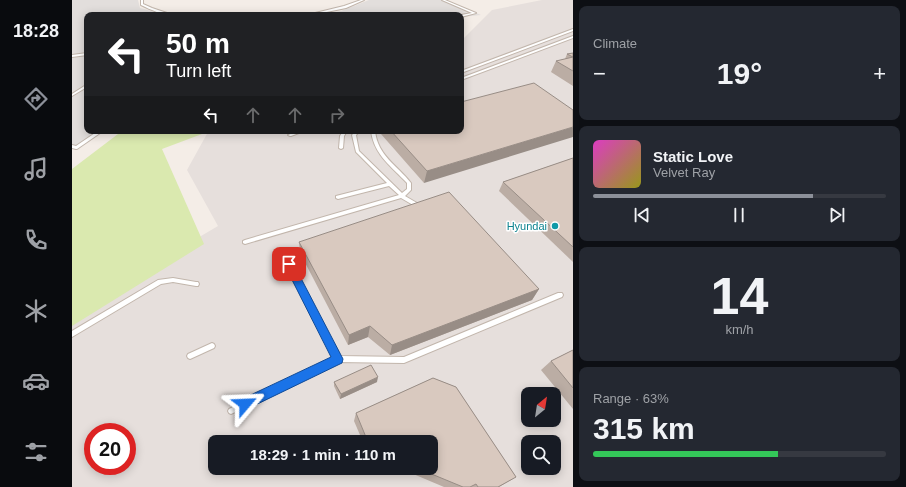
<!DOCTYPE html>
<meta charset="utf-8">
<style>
:root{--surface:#171b24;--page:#242831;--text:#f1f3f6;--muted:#9ea1a6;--line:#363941;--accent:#8c9099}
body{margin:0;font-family:Arial,sans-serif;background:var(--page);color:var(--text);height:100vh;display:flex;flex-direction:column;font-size:15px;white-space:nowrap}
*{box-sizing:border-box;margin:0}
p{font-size:13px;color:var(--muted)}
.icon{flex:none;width:22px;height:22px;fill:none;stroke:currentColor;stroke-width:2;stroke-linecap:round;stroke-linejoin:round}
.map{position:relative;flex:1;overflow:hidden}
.side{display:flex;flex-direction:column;gap:6px;padding:6px;background:#0d0f14;width:333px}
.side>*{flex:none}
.guide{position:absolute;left:12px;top:12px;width:380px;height:122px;border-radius:8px;box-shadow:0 2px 10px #0003;background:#202124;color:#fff;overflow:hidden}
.needle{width:26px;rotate:30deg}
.fabs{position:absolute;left:449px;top:387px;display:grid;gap:8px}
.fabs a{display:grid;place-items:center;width:40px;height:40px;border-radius:8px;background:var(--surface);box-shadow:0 2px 10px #0003;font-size:20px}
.speed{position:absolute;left:12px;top:423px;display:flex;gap:8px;font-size:20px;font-weight:700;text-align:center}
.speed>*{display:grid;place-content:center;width:52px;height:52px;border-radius:50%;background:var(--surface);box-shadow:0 2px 10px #0003;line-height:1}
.speed .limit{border:6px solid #d22;background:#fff;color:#111}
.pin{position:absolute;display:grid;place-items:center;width:34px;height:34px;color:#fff;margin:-17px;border-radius:8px;box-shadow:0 2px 6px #0006}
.me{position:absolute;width:44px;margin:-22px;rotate:64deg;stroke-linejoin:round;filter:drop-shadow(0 0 3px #0008)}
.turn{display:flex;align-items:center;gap:14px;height:84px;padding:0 16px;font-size:18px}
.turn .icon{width:52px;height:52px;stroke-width:2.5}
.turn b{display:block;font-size:28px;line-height:34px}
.lanes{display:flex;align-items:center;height:38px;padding:0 16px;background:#0003;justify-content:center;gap:20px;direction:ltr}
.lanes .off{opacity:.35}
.big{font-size:30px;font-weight:700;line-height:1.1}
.side .tile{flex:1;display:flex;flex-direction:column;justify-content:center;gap:6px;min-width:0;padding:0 14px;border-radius:8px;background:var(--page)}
.side .dial{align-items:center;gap:0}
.dial b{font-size:52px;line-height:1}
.song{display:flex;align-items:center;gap:12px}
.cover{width:48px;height:48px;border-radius:6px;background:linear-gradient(135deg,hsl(310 70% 55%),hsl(60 70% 35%))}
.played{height:4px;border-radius:2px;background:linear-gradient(90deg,var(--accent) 75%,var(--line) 75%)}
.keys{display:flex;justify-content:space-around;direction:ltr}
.heat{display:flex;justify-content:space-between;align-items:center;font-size:22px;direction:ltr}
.charge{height:6px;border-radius:3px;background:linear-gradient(90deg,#34c759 63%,var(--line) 0)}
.trip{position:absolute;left:136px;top:435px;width:230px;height:40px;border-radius:8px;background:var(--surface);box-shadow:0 2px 10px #0003;font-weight:700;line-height:40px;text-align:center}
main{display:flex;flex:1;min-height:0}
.tab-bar{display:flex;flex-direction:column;width:72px;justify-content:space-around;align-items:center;background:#090b0e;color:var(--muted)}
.tab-bar .icon{width:28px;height:28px}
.tab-bar .active{color:var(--accent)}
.tab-bar b{font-size:18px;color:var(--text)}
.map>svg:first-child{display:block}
</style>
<main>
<nav class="tab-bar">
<b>18:28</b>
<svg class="icon active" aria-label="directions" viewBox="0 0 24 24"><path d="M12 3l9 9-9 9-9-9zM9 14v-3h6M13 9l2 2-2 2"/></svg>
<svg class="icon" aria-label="music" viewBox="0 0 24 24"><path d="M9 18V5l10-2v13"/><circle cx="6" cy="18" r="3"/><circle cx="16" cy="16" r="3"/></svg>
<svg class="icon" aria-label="phone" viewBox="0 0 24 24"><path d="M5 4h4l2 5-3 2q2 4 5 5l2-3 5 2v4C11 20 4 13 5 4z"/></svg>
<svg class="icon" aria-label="climate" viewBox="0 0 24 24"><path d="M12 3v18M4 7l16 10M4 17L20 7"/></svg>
<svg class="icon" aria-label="car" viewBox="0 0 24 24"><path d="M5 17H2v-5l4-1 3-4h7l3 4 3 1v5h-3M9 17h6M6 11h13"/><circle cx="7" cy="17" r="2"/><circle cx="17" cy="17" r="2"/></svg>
<svg class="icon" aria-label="filters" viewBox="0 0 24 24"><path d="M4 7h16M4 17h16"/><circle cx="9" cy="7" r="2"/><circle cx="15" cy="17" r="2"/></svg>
</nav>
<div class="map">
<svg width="501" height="487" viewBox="0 0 501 487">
<rect width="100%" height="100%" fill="#f4ede7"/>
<path fill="#e6dfdc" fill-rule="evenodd" d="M470,0H501V487H0V312L146,226L115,170L136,132L389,131V41L420,10ZM456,394H482V420H456ZM21,432H55V466H21ZM143,442H359V468H143ZM456,442H482V468H456Z"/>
<path fill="#dae9af" d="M50,131H138L90,149L132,244L0,326V169Z"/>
<g fill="#e2dedc">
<path d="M0,0H66L68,8L94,15H15V131H26L0,149Z"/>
<path d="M297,0H372L409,15L389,17V15H245L269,11Z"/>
</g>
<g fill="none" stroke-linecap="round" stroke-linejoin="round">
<g stroke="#c2b6ac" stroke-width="2">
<g id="lane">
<path d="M69,0H71V4L80,8L101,15C90,15 79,10 69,5Z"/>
<path d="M289,0H292L274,8L240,15H235L272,6Z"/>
<path d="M370,0H373L404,13L389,17V15L400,13Z"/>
<path d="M501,29V31L389,73V71Z"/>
<path d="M501,36V38L389,80V78Z"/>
<path d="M15,53V55L0,57V55Z"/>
<path d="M14,85H15V87L0,96V94Z"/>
<path d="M26,131H31L5,149H4L0,148V145L4,146Z"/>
<path d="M226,131H232L219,136H218L216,135Z"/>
<path d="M271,131H275L272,136L271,148L269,149L267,148L268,136Z"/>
<path d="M284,131H288L284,135L287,151L330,193L335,189V183C320,167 302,155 299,131H303C306,156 325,165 339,183V190L333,196L345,203V205H341L329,198L173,244L171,243V241L173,240L327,195L317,186L266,199L264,198V196L315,183L284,152L280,135Z"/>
<path d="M217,262L219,263L268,356L332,357L486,293H490L491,295L490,297L332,363L266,362L159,414L157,413L156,411L157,409L262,358L214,264L215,263Z"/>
<path d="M101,278L124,282H126L127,284L126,286H124L101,282L89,284L0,337V331L86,280Z"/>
<path d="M140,343L142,344L143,346L142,348L118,359L116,358L115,356L116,354Z"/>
</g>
</g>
<use href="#lane" fill="#fff" fill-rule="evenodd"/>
</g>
<g fill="#bbada4">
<path d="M501,53V86L479,72L484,61L493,59L495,54Z"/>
<path d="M310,131H389L352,183L309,134Z"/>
<path d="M501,158V262L427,191L431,182Z"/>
<path d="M227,242L467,289L460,300L318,355L296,337L276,345L228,253Z"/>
<path d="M501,350V409L469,370L479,361Z"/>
<path d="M361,378L384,387L444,477L427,487H372L327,468H359V442H291L282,421L284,413Z"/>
<path d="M262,382H305L268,399L262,386Z"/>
</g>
<g fill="#988d86">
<path d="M501,127V137L352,183L355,171Z"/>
<path d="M467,289L460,300L318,355L320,345Z"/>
<path d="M298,326L296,337L276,345L277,335Z"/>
<path d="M306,377L305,382L268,399L269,394Z"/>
</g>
<g fill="#d9c9bf" stroke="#988d86">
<path d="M501,53V71L484,61L501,57L495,54Z"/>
<path d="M462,83L501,110V127L355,171L319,131H389V102Z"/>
<path d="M501,158V247L431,182Z"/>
<path d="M377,192L467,289L320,345L298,326L277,335L227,242Z"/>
<path d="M501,350V388L479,361Z"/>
<path d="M299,365L306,377L269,394L262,382Z"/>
<path d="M361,378L384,387L444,477L426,487H406L404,484L398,487H391L345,468H359V442H296L284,413Z"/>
</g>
<path fill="#1a73e8" stroke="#114b97" d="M217,260L220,261L271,359L270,363L173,410L168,409L167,404L168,400L259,357L212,264Z"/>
<circle fill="#0f9aa8" stroke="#fff" stroke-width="1.5" cx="483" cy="226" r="4"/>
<g text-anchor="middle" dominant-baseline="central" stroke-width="3" stroke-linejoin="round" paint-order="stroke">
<g font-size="11" fill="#0d838f" stroke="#fff" text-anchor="end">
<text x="475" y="226">Hyundai</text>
</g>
</g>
</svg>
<div class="fabs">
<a><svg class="needle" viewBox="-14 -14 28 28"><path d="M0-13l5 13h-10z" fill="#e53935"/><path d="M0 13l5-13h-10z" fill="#9ea1a6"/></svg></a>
<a><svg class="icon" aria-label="search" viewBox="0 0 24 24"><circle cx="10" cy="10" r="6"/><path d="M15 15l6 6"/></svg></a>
</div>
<div class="speed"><div class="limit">20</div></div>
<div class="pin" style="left:217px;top:264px;background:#d93025"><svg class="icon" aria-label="arrive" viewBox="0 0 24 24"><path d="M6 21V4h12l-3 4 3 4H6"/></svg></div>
<svg class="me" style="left:173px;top:404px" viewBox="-20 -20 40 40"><path d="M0-17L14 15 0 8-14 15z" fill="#1a73e8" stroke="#fff" stroke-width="4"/></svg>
<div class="trip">18:29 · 1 min · 110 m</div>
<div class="guide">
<div class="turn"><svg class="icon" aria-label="left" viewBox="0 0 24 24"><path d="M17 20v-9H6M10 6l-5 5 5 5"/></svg><div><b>50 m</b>Turn left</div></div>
<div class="lanes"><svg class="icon" aria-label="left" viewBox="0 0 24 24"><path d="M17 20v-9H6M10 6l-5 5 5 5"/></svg><svg class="icon off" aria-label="ahead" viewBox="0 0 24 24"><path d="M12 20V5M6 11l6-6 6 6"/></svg><svg class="icon off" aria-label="ahead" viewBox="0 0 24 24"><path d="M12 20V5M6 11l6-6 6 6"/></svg><svg class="icon off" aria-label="right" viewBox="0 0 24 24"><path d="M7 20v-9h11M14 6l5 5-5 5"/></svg></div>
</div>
</div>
<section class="side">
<div class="tile"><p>Climate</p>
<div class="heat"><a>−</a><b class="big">19°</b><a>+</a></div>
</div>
<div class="tile">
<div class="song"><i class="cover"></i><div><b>Static Love</b><p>Velvet Ray</p></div></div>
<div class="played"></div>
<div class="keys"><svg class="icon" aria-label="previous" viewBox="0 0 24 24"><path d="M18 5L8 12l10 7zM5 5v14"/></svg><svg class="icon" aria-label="pause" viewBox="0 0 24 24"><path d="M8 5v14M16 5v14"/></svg><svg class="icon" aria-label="next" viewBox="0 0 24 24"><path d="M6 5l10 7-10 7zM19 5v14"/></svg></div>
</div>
<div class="tile dial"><b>14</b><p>km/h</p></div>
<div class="tile"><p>Range · 63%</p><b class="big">315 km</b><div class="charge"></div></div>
</section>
</main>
